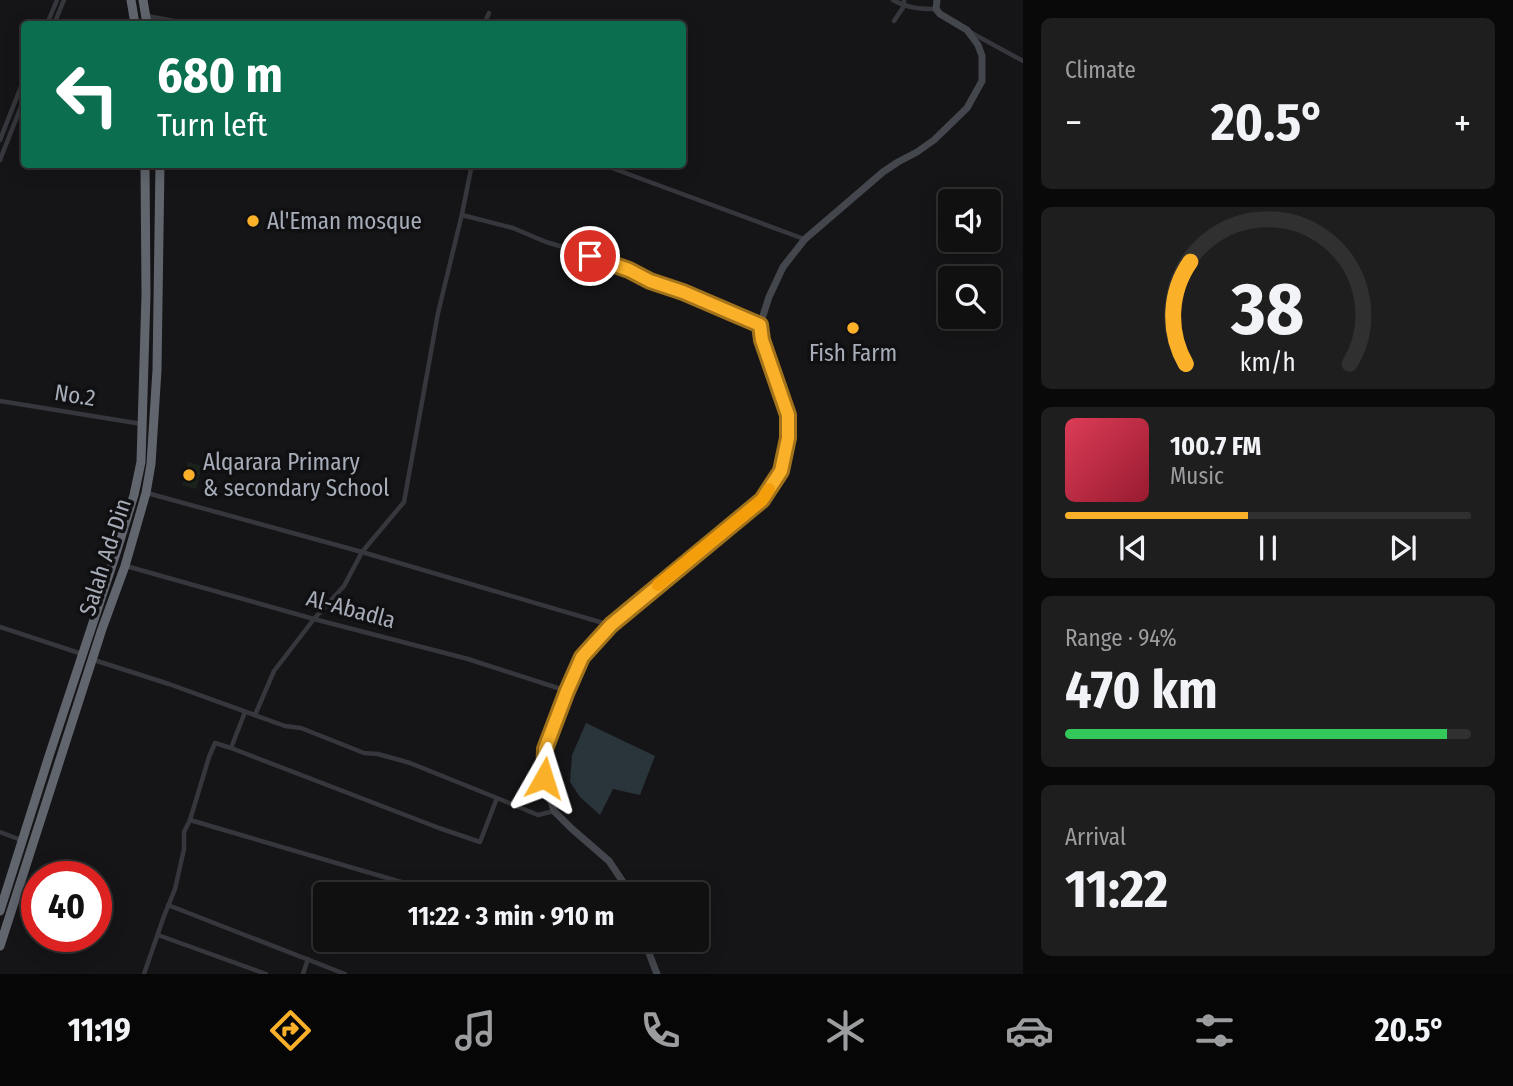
<!DOCTYPE html>
<meta charset="utf-8">
<style>
:root{--surface:#101011;--page:#1e1e1f;--text:#f1f3f6;--muted:#9c9d9f;--line:#303031;--accent:#fab129}
body{margin:0;font-family:"Fira Sans Condensed",sans-serif;background:var(--page);color:var(--text);height:100vh;display:flex;flex-direction:column;font-size:26px;white-space:nowrap}
*{box-sizing:border-box;margin:0}
p{font-size:23px;color:var(--muted)}
.icon{flex:none;width:38px;height:38px;fill:none;stroke:currentColor;stroke-width:2;stroke-linecap:round;stroke-linejoin:round}
.map{position:relative;flex:1;overflow:hidden}
.drawer{display:flex;flex-direction:column;gap:18px;padding:18px;background:#090909;width:490px}
.drawer>*{flex:none}
.guide{position:absolute;left:21px;top:21px;width:665px;height:147px;border-radius:7px;box-shadow:0 4px 18px #0003,0 0 0 2px var(--line);background:#0b6e4f;color:#fff;overflow:hidden}
.tools{position:absolute;left:938px;top:189px;display:grid;gap:14px}
.tools a{display:grid;place-items:center;width:63px;height:63px;border-radius:7px;background:var(--surface);box-shadow:0 4px 18px #0003,0 0 0 2px var(--line);font-size:35px}
.speed{position:absolute;left:21px;top:861px;display:flex;gap:14px;font-size:35px;font-weight:700;text-align:center}
.speed>*{display:grid;place-content:center;width:91px;height:91px;border-radius:50%;background:var(--surface);box-shadow:0 4px 18px #0003,0 0 0 2px var(--line);line-height:1}
.speed .limit{border:10px solid #d22;background:#fff;color:#111}
.pin{position:absolute;display:grid;place-items:center;width:60px;height:60px;color:#fff;margin:-30px;border:4px solid #fff;border-radius:50%;box-shadow:0 2px 7px #0007}
.me{position:absolute;width:77px;margin:-38px;rotate:6deg;stroke-linejoin:round;filter:drop-shadow(0 0 5px #0008)}
.turn{display:flex;align-items:center;gap:24px;height:147px;padding:0 21px;font-size:32px}
.turn .icon{width:91px;height:91px;stroke-width:2.5}
.turn b{display:block;font-size:49px;line-height:60px}
.big{font-size:52px;font-weight:700;line-height:1.1}
.drawer .card{flex:1;display:flex;flex-direction:column;justify-content:center;gap:10px;min-width:0;padding:0 24px;border-radius:10px;background:var(--page)}
.drawer .dial{align-items:center;gap:0}
.dial svg{height:182px;overflow:visible;fill:none;stroke:var(--line);stroke-width:7;stroke-linecap:round;text-anchor:middle}
.dial text{fill:var(--text);stroke:none}
.song{display:flex;align-items:center;gap:21px}
.cover{width:84px;height:84px;border-radius:10px;background:linear-gradient(135deg,hsl(350 70% 55%),hsl(350 70% 35%))}
.played{height:7px;border-radius:4px;background:linear-gradient(90deg,var(--accent) 45%,var(--line) 45%)}
.keys{display:flex;justify-content:space-around;direction:ltr}
.heat{display:flex;justify-content:space-between;align-items:center;font-size:38px;direction:ltr}
.charge{height:10px;border-radius:5px;background:linear-gradient(90deg,#34c759 94%,var(--line) 0)}
.trip{position:absolute;left:313px;top:882px;width:396px;height:70px;border-radius:7px;background:var(--surface);box-shadow:0 4px 18px #0003,0 0 0 2px var(--line);font-weight:700;line-height:70px;text-align:center}
.dock{display:flex;height:112px;justify-content:space-around;align-items:center;background:#060607;color:var(--muted)}
.dock .icon{width:49px;height:49px}
.dock .active{color:var(--accent)}
.dock b{font-size:32px;color:var(--text)}
main{display:flex;flex:1;min-height:0}
.map>svg:first-child{display:block}
</style>
<main>
<div class="map">
<svg width="1023" height="974" viewBox="0 0 1023 974">
<rect width="100%" height="100%" fill="#151517"/>
<path fill="#1b221c" d="M188,462L202,466L196,489L182,485Z"/>
<path fill="#2a343b" d="M586,723L655,756L640,795L613,789L600,815L580,797L570,782L572,755Z"/>
<g fill="none" stroke-linecap="round" stroke-linejoin="round">
<g stroke="#36373c" stroke-width="4.5">
<path d="M893,0C907,8 920,9 936,9"/>
<path d="M147,16L191,24"/>
<path d="M894,21L904,6V0"/>
<path d="M47,24L57,0"/>
<path d="M54,24L64,0"/>
<path d="M484,24L489,13"/>
<path d="M970,32L1023,61"/>
<path d="M0,140L24,79"/>
<path d="M0,160L24,99"/>
<path d="M601,164L804,239"/>
<path d="M462,215L513,228L546,242L590,255L629,270L650,281L683,292L760,325"/>
<path d="M0,401L142,424"/>
<path d="M147,493L362,552L610,625"/>
<path d="M126,566L314,619L468,659L567,691"/>
<path d="M0,627L82,654"/>
<path d="M94,660L169,684L285,726L301,728L364,753L378,754L410,763L497,798L480,842L439,828L231,748"/>
<path d="M255,715L274,671L314,619L344,586L362,552L404,502L438,313L462,214L472,164"/>
<path d="M497,798L538,815L554,811"/>
<path d="M190,820L442,894"/>
<path d="M0,832L21,840"/>
<path d="M168,905L345,974"/>
<path d="M158,935L266,974"/>
<path d="M144,974L164,916L175,889L184,849V832L190,820L209,757L215,743L231,748L245,712"/>
<path d="M303,974L308,959"/>
</g>
<g stroke="#43464c" stroke-width="7">
<path d="M627,894L623,882L609,861L571,828L554,811L544,778L545,749L567,691L582,657L611,625L762,500L781,471L788,438V415L762,340L760,325L769,297L783,267L805,239L883,172L898,162L917,152L934,140L967,108L982,81V56L978,45L967,30L940,14L936,9L937,0"/>
<path d="M644,940L657,974"/>
</g>
<g stroke="#61656d" stroke-width="9">
<path d="M131,0L135,24"/>
<path d="M143,0L147,24"/>
<path d="M0,911L49,756L117,550L134,495L141,462L146,295L145,164"/>
<path d="M0,946L102,629L125,566L146,493L151,464L157,370L160,164"/>
</g>
</g>
<g fill="none" stroke-linecap="round" stroke-linejoin="round">
<g stroke="#a2731b" stroke-width="18">
<path id="route" d="M544,778L545,749L567,691L582,657L611,625L762,500L781,471L788,438V415L762,340L760,325L683,292L650,281L629,270L590,256"/>
</g>
<use href="#route" stroke="#fab129" stroke-width="12"/>
<path stroke="#f59e0b" stroke-width="12" d="M658,585L762,500L769,489"/>
</g>
<g fill="#fab129" stroke="#101012" stroke-width="2.5">
<circle cx="253" cy="221" r="7"/>
<circle cx="853" cy="328" r="7"/>
<circle cx="189" cy="475" r="7"/>
</g>
<g text-anchor="middle" dominant-baseline="central" stroke-width="7" stroke-linejoin="round" paint-order="stroke">
<g font-size="23" fill="#a6acb8" stroke="#101012" text-anchor="start">
<text x="267" y="221">Al'Eman mosque</text>
<text x="853" y="353" text-anchor="middle">Fish Farm</text>
<text x="203" y="462">Alqarara Primary<tspan x="203" dy="26">&amp; secondary School</tspan></text>
</g>
<g font-size="23" fill="#a6acb8" stroke="#101012">
<text transform="translate(75 395) rotate(9)">No.2</text>
<text transform="translate(105 557) rotate(-72)">Salah Ad-Din</text>
<text transform="translate(351 609) rotate(15)">Al-Abadla</text>
</g>
</g>
</svg>
<div class="tools">
<a><svg class="icon" aria-label="sound" viewBox="0 0 24 24"><path d="M4 9h4l5-4v14l-5-4H4zM17 9q2 3 0 6"/></svg></a>
<a><svg class="icon" aria-label="search" viewBox="0 0 24 24"><circle cx="10" cy="10" r="6"/><path d="M15 15l6 6"/></svg></a>
</div>
<div class="speed"><div class="limit">40</div></div>
<div class="pin" style="left:590px;top:256px;background:#d93025"><svg class="icon" aria-label="arrive" viewBox="0 0 24 24"><path d="M6 21V4h12l-3 4 3 4H6"/></svg></div>
<svg class="me" style="left:544px;top:778px" viewBox="-20 -20 40 40"><path d="M0-17L14 15 0 8-14 15z" fill="#fab129" stroke="#fff" stroke-width="4"/></svg>
<div class="trip">11:22 · 3 min · 910 m</div>
<div class="guide">
<div class="turn"><svg class="icon" aria-label="left" viewBox="0 0 24 24"><path d="M17 20v-9H6M10 6l-5 5 5 5"/></svg><div><b>680 m</b>Turn left</div></div>
</div>
</div>
<section class="drawer">
<div class="card"><p>Climate</p>
<div class="heat"><a>−</a><b class="big">20.5°</b><a>+</a></div>
</div>
<div class="card dial"><svg viewBox="0 0 100 80">
<path d="M14 69A42 42 0 1 1 86 69"/>
<path d="M14 69A42 42 0 0 1 16 24" stroke="#fab129"/>
<text x="50" y="56" font-size="32" font-weight="700">38</text>
<text x="50" y="72" font-size="11">km/h</text>
</svg></div>
<div class="card">
<div class="song"><i class="cover"></i><div><b>100.7 FM</b><p>Music</p></div></div>
<div class="played"></div>
<div class="keys"><svg class="icon" aria-label="previous" viewBox="0 0 24 24"><path d="M18 5L8 12l10 7zM5 5v14"/></svg><svg class="icon" aria-label="pause" viewBox="0 0 24 24"><path d="M8 5v14M16 5v14"/></svg><svg class="icon" aria-label="next" viewBox="0 0 24 24"><path d="M6 5l10 7-10 7zM19 5v14"/></svg></div>
</div>
<div class="card"><p>Range · 94%</p><b class="big">470 km</b><div class="charge"></div></div>
<div class="card"><p>Arrival</p><b class="big">11:22</b></div>
</section>
</main>
<nav class="dock">
<b>11:19</b>
<svg class="icon active" aria-label="directions" viewBox="0 0 24 24"><path d="M12 3l9 9-9 9-9-9zM9 14v-3h6M13 9l2 2-2 2"/></svg>
<svg class="icon" aria-label="music" viewBox="0 0 24 24"><path d="M9 18V5l10-2v13"/><circle cx="6" cy="18" r="3"/><circle cx="16" cy="16" r="3"/></svg>
<svg class="icon" aria-label="phone" viewBox="0 0 24 24"><path d="M5 4h4l2 5-3 2q2 4 5 5l2-3 5 2v4C11 20 4 13 5 4z"/></svg>
<svg class="icon" aria-label="climate" viewBox="0 0 24 24"><path d="M12 3v18M4 7l16 10M4 17L20 7"/></svg>
<svg class="icon" aria-label="car" viewBox="0 0 24 24"><path d="M5 17H2v-5l4-1 3-4h7l3 4 3 1v5h-3M9 17h6M6 11h13"/><circle cx="7" cy="17" r="2"/><circle cx="17" cy="17" r="2"/></svg>
<svg class="icon" aria-label="filters" viewBox="0 0 24 24"><path d="M4 7h16M4 17h16"/><circle cx="9" cy="7" r="2"/><circle cx="15" cy="17" r="2"/></svg>
<b>20.5°</b>
</nav>
